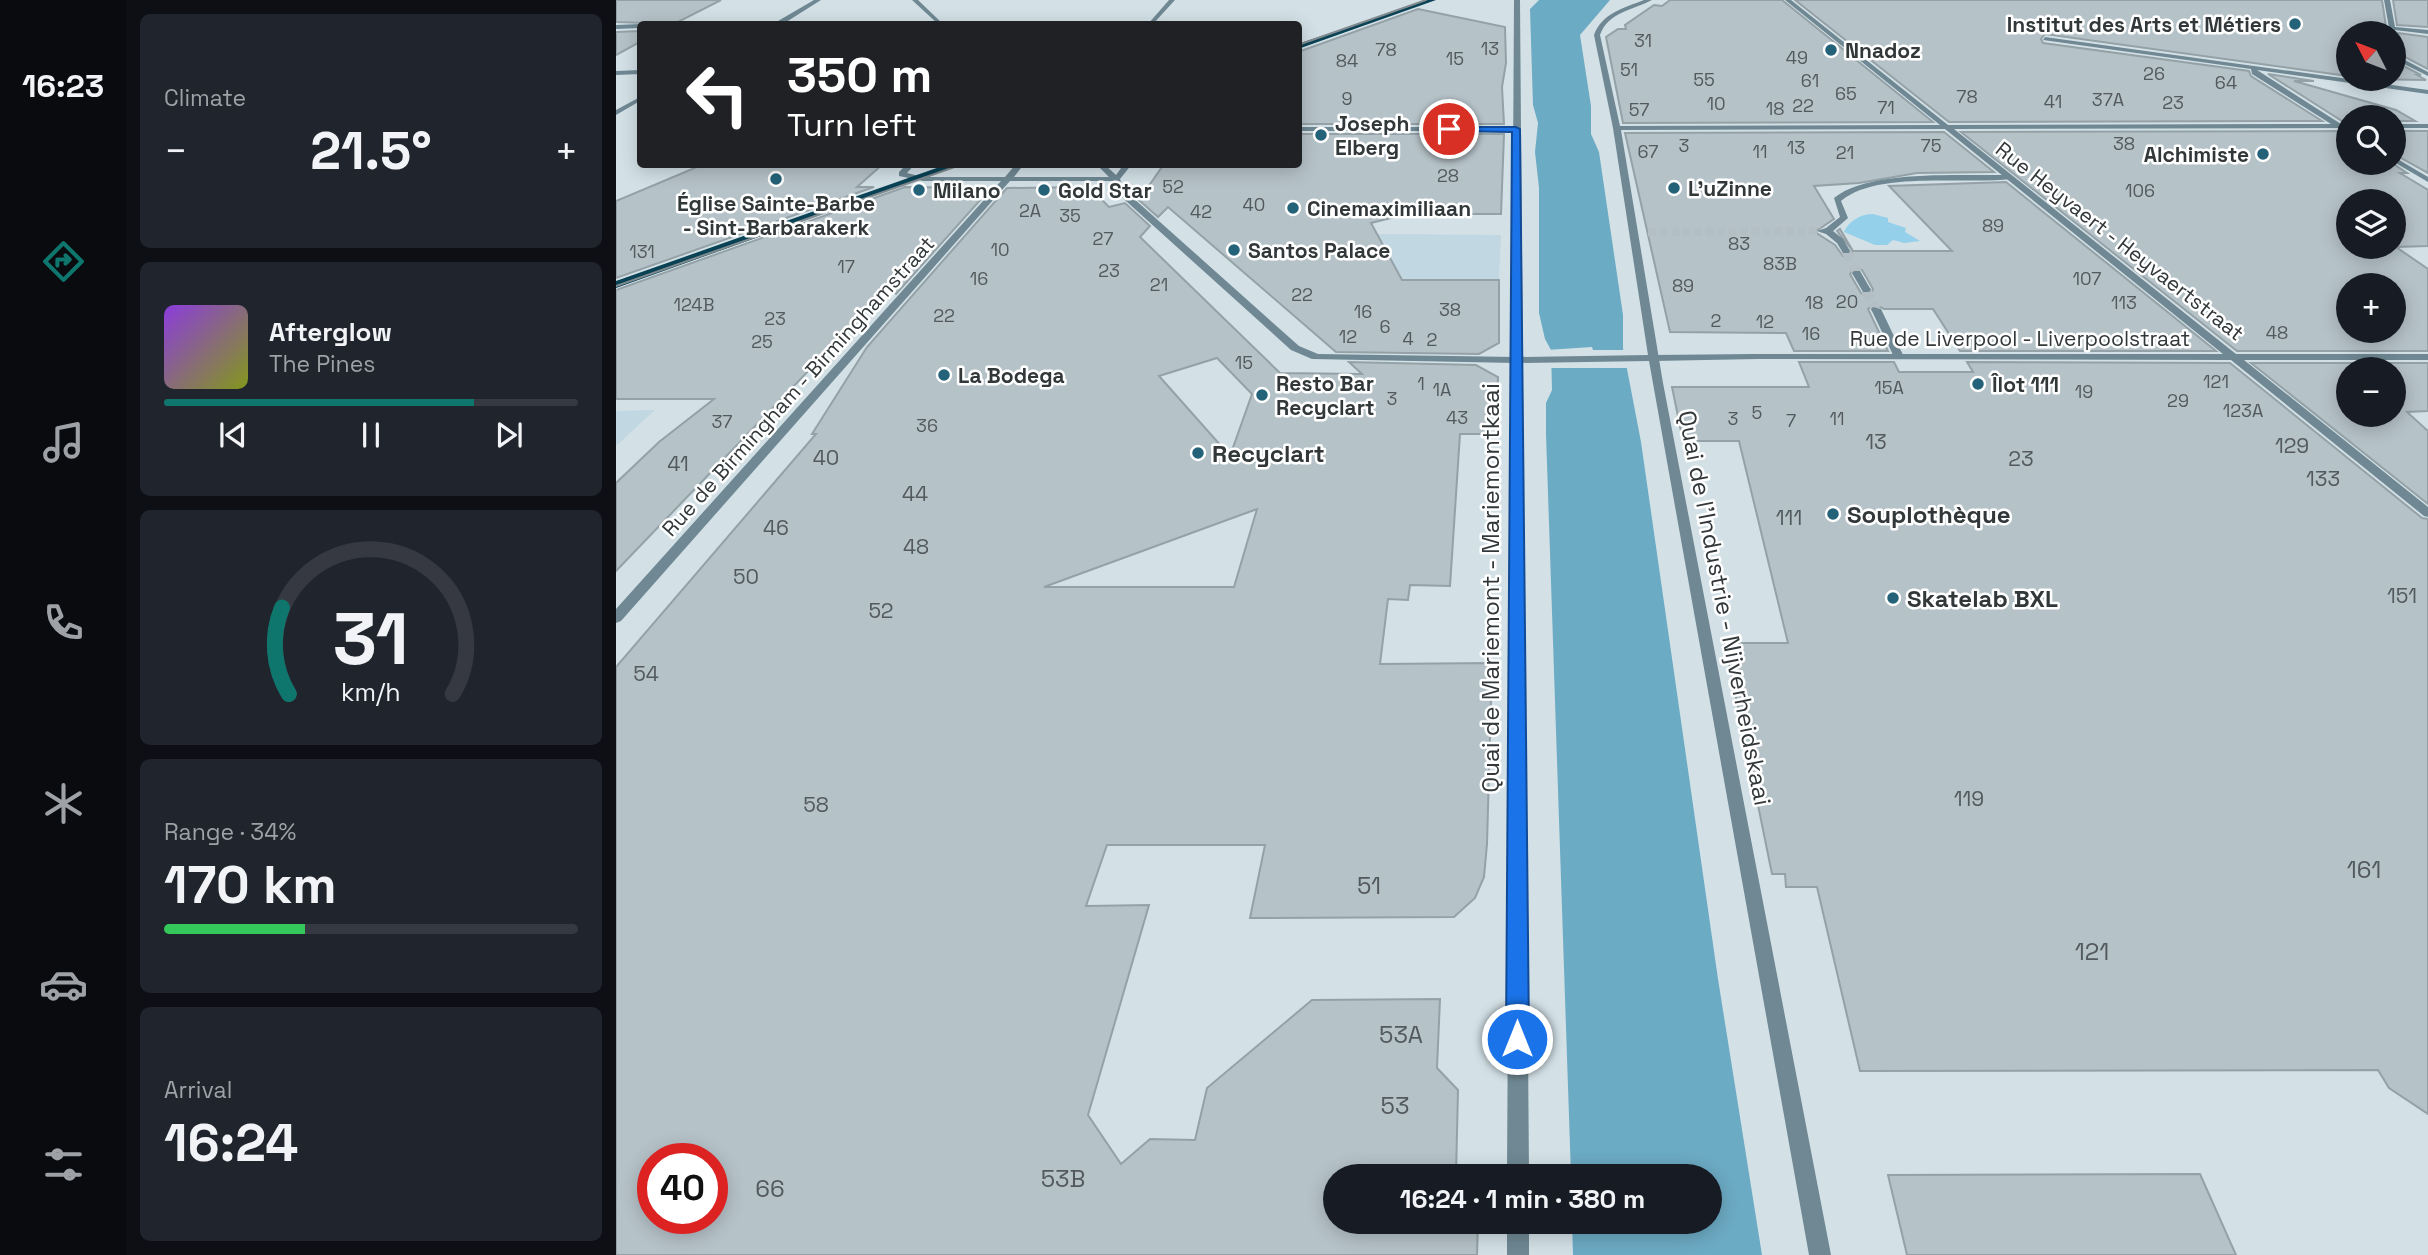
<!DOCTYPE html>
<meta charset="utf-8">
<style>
:root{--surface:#171b24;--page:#20242c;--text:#f1f3f6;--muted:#9ea1a6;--line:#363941;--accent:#0f766e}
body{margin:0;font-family:"Space Grotesk",sans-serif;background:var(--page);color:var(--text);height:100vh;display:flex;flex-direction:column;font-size:26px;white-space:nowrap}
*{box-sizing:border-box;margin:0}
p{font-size:23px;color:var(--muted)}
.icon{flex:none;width:38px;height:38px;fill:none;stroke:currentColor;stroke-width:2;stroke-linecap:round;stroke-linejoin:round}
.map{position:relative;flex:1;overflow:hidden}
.side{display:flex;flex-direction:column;gap:14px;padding:14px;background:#0d0f14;width:490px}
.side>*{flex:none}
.top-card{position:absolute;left:21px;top:21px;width:665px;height:147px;border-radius:7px;box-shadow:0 4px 18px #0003;background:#202124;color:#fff;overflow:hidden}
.needle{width:46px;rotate:312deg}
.controls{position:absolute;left:1720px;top:21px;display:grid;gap:14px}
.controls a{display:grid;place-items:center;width:70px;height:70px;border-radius:50%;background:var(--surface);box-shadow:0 4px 18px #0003;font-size:35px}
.speed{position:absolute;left:21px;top:1143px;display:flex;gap:14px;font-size:35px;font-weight:700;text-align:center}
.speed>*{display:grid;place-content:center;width:91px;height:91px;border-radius:50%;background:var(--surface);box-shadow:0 4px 18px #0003;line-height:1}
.speed .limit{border:10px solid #d22;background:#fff;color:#111}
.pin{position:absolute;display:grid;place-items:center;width:60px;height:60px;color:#fff;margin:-30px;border:4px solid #fff;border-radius:50%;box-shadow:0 2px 7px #0007}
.me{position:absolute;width:77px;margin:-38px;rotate:0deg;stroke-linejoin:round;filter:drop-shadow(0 0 5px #0008)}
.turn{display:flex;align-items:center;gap:24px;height:147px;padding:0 35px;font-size:32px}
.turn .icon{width:91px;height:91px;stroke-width:2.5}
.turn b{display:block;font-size:49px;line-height:60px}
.big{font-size:52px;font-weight:700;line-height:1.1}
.side .card{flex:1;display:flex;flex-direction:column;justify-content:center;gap:10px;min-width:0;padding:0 24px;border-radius:10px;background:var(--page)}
.side .dial{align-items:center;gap:0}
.dial svg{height:182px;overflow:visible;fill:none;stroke:var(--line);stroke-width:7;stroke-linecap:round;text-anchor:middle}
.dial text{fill:var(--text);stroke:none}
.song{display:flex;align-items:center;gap:21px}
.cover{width:84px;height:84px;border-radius:10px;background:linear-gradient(135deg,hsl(270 70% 55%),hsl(70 70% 35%))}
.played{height:7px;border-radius:4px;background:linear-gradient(90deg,var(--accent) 75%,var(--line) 75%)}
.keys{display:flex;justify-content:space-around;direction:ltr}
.heat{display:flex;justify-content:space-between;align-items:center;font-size:38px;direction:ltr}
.charge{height:10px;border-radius:5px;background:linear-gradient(90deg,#34c759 34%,var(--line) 0)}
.trip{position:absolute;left:707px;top:1164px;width:399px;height:70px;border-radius:35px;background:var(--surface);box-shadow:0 4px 18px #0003;font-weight:700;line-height:70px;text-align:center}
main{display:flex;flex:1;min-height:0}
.tab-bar{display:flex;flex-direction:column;width:126px;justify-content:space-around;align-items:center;background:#090b0e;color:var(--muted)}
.tab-bar .icon{width:49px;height:49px}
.tab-bar .current{color:var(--accent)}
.tab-bar b{font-size:32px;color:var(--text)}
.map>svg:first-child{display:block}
</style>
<main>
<nav class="tab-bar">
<b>16:23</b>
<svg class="icon current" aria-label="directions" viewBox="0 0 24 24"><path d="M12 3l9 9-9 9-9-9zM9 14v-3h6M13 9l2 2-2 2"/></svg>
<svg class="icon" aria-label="music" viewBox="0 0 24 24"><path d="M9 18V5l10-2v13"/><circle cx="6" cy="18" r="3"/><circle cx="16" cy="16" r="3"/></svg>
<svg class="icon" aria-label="phone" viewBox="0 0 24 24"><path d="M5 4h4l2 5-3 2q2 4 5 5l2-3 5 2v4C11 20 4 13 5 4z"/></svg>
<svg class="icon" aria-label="climate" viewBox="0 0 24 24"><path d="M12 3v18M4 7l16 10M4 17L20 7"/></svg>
<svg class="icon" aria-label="car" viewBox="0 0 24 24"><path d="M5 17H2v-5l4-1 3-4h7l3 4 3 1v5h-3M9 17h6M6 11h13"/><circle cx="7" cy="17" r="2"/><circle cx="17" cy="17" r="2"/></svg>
<svg class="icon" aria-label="filters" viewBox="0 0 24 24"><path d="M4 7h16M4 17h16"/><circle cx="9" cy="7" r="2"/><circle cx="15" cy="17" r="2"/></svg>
</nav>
<section class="side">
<div class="card"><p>Climate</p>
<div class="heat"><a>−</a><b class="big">21.5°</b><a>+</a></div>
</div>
<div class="card">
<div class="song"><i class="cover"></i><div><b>Afterglow</b><p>The Pines</p></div></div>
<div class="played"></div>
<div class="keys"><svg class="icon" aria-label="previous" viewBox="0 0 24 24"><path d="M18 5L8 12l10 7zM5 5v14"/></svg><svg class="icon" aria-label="pause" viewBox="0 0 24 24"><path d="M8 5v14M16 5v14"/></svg><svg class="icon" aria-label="next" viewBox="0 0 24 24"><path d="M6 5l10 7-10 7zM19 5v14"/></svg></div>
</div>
<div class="card dial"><svg viewBox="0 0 100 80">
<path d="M14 69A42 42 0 1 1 86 69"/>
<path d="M14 69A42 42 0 0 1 11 31" stroke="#0f766e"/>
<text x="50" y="56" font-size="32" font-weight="700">31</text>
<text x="50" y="72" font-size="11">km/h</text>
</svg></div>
<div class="card"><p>Range · 34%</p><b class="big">170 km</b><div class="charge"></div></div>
<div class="card"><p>Arrival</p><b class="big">16:24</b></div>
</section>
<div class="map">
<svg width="1812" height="1255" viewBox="0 0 1812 1255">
<rect width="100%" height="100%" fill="#d3e1e7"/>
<g fill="#c1d7e1">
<path d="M760,234L885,235L883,280H774Z"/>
<path d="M39,410L0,446V411Z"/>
</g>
<path fill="#94d0e9" d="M1257,214L1272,218V222L1290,228L1289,232L1304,241L1288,243L1277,240L1271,245H1259L1228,232C1233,221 1244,214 1257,214Z"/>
<path fill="#6cabc4" d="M923,0H994L964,35L975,106V134L983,152L1007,315V348L1025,442L1102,979L1146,1255H957L956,1222H1094V1176H955L930,434V403L936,390L935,350L929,339L923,313V188L919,152L922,123L917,105L914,9Z"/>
<path fill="#d3e1e7" d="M976,347L977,350H1010L1013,368H932L930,350Z"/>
<g fill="#b5c2c8" stroke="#94a2a7" stroke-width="2" fill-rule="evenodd">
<path d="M0,0H105L58,24L0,22Z"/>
<path d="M1054,0H1166L1317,122L1007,123L990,37L1002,29H1010L1009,25L1038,5L1046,6Z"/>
<path d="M1179,0H1766L1771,33H1732V76L1429,34L1425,39L1427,43L1633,71L1635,76L1706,121L1333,122Z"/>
<path d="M1777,0H1812V27L1781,25Z"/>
<path d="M802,9L889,27L890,63L886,87L888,124H682V52Z"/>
<path d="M24,31V42L0,55V32Z"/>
<path d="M1782,33L1812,37V69L1787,56Z"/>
<path d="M1778,61L1805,75H1801L1810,80L1750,79H1778Z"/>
<path d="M1652,74L1698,81H1678L1780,110L1799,121H1778V117H1732V122L1726,121Z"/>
<path d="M1732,131V163H1776L1791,173H1784L1812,190V246L1780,247L1812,269V351H1621L1345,132ZM1732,201H1778V247H1732ZM1732,285H1778V331H1732Z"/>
<path d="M1778,131H1812V173L1778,154Z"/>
<path d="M1328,132L1378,172L1301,173L1243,183L1198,186L1218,219L1199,232L1219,245L1227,256L1235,254L1236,250L1221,231L1224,229L1237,251H1336L1273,186L1390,182L1600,351H1344L1317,309H1268L1258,304L1252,309L1272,351H1178L1170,333L1054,332L1009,133ZM1238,268L1246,270L1257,289L1255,294L1245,293L1234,274Z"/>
<path d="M682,134H888L885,214H791L755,223L786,280H883V343L863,354L720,352L552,207L542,217L523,200L548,164H682Z"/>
<path d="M88,164H267L241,187H258L0,278V201Z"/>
<path d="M289,187L375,188L280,294L272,288L0,571V483L43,442L98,399H0V290Z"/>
<path d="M473,187L493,207L509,203L534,226L524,237L664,373L746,374L733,362L860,365L882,377L881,410H870L869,434H844L834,586L794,585L792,600L772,599L764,664L876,663L871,844L868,877L859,898L838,917L634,918L649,845H491L470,906L533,905L472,1115L505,1164L534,1139L579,1140L591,1088L696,1000L824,999L821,1068L842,1090L840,1176H719V1222H862L861,1255H0V667L200,434H196L251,347L391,188ZM601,358L636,394L614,456L543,376ZM641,509L618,587H428ZM37,1158H96V1218H37Z"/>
<path d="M1183,362H1278L1283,372H1357L1351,362L1614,363L1806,518L1812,519V1114L1773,1088L1762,1070L1244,1071L1201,887H1170L1169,874H1156L1109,643H1172L1123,441H1067L1056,387H1193Z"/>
<path d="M1635,363H1812V411L1791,412L1812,431V504ZM1732,369H1778V415H1732Z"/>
<path d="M1584,1174L1620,1255H1291L1272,1175Z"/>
</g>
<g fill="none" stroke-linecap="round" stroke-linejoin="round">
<path stroke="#b3bfc4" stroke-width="8" stroke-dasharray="8 3.5" stroke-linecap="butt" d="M1032,232L1205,231"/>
<g stroke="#b3bfc4" stroke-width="10" stroke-dasharray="10 5" stroke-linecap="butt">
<path d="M1230,251L1241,273"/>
<path d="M1250,290L1260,309"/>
</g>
<g fill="#6f8893" fill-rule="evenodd">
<path d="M1392,175L1396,177L1395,179C1349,185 1261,170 1225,201L1232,218L1217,231L1227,239L1234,251L1233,253H1227L1221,243L1210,234L1201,231L1210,228L1224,217L1218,198C1253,169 1346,176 1392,175Z"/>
<path d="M1238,271H1244L1255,290L1253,292H1247L1236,273Z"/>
<path d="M1257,307L1265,309L1288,357L1287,359L1278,357L1255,309Z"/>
<path d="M1138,354L1143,357L1142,359L1038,361L1033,358L1038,355Z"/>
</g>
<g fill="#6f8893" fill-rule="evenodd">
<path d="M198,0H205L167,24H77L162,21Z"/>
<path d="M296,0H302L327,24H322Z"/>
<path d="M553,0H559L537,24H532Z"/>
<path d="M1028,0H1036C1017,10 992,12 984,35L1004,126L1324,125L1169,0H1175L1332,125L1715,124L1636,74L1635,69L1427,40L1429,37L1812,90V94L1641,70L1725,124H1732V128L1338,129L1620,354H1812V360H1628L1812,507V517L1808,516L1615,360L1134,359L1133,357L1138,354H1607L1329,129L1005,130L1047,383L1215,1255H1193L1033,361L900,363L696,359L675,350L500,192L497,181H394L5,621L0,623V609L385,181H307L283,176V172L291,164H299L291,173L307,177H389L400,164H408L398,177H493L480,164H488L500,175L508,164H516L504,179L507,189L683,346L702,354L900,357L1032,355L997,128L978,35C986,13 1008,8 1028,0Z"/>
<path d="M1768,0H1774L1779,27L1812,30V34L1779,30V34L1774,33Z"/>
<path d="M24,24V28L0,29V25Z"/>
<path d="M1778,37L1781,39L1785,58L1812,72V76L1780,60Z"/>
<path d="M24,70V74L0,75V71Z"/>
<path d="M24,97V101L0,115V110Z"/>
<rect x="1778" y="124" width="34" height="4"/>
<path d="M682,127H900L904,129L900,131H682Z"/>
<path d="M1778,157L1812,177V182L1778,162Z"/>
</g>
<g fill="#6f8893" fill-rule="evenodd">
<path d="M898,0H904L913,1176H891Z"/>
<rect x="891" y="1222" width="22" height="33"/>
</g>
<g fill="#094255" fill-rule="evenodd">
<path d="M811,0H820L682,49V44Z"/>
<path d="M332,164H346L0,288V281Z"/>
</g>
<g stroke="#818b8f" stroke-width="2">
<path d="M682,45L810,0"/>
<path d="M0,286L347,164"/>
</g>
</g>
<path fill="#1a73e8" stroke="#114b97" stroke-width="2" d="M830,127H900L904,129L913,1039L909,1047L901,1050L893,1047L890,1039L896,132L833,131Z"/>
<g fill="#246279" stroke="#fff" stroke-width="2.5">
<circle cx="1679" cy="24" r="7"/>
<circle cx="1215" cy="50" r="7"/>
<circle cx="705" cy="135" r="7"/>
<circle cx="1647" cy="154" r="7"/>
<circle cx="160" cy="179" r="7"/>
<circle cx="1058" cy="188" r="7"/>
<circle cx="303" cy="190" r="7"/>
<circle cx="428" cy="190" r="7"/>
<circle cx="677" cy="208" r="7"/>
<circle cx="618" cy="250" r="7"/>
<circle cx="328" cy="375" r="7"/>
<circle cx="1362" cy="384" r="7"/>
<circle cx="646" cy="395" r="7"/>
<circle cx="582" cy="453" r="7"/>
<circle cx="1217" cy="514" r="7"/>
<circle cx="1277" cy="598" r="7"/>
</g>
<g text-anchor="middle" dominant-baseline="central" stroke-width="5" stroke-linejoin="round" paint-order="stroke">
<g font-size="18" fill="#535a5e">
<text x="1027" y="40">31</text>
<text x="874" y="48">13</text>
<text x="770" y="49">78</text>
<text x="1181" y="57">49</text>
<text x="839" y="58">15</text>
<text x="731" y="60">84</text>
<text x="1013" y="69">51</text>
<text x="1538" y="73">26</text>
<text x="1088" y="79">55</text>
<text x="1194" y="80">61</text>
<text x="1610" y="82">64</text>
<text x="1230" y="93">65</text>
<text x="1351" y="96">78</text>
<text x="731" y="98">9</text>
<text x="1492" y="99">37A</text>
<text x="1437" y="101">41</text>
<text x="1557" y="102">23</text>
<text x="1100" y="103">10</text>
<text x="1187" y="105">22</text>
<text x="1270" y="107">71</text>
<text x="1159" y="108">18</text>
<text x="1023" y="109">57</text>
<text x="1508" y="143">38</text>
<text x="1068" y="145">3</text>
<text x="1315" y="145">75</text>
<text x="1180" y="147">13</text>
<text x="1032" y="151">67</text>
<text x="1144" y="151">11</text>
<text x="1229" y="152">21</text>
<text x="832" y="175">28</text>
<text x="557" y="186">52</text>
<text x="1524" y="190">106</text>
<text x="638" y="204">40</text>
<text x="414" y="210">2A</text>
<text x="585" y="211">42</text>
<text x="454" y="215">35</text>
<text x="1377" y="225">89</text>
<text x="487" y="238">27</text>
<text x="1123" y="243">83</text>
<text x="384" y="249">10</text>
<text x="26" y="251">131</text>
<text x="1164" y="263">83B</text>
<text x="230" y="266">17</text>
<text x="493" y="270">23</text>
<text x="363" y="278">16</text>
<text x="1471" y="278">107</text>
<text x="543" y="284">21</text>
<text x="1067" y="285">89</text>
<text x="686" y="294">22</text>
<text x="1231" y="301">20</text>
<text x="1198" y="302">18</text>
<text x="1508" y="302">113</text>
<text x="78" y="304">124B</text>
<text x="834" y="309">38</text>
<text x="747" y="311">16</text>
<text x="328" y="315">22</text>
<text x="159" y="318">23</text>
<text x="1100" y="320">2</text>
<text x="1149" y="321">12</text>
<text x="769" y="326">6</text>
<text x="1661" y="332">48</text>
<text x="1195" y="333">16</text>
<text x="732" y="336">12</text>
<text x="792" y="338">4</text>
<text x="816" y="339">2</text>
<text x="146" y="341">25</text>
<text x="628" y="362">15</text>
<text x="1600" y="381">121</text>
<text x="805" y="383">1</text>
<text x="1273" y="387">15A</text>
<text x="826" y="389">1A</text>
<text x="1468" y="391">19</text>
<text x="776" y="398">3</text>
<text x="1562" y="400">29</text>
<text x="1627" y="410">123A</text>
<text x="1141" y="412">5</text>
<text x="841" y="417">43</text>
<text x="1117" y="418">3</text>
<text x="1221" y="418">11</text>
<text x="1175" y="420">7</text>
<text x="106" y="421">37</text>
<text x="311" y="425">36</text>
</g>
<g font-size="21" font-weight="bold" fill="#32383a" stroke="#fff" text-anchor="start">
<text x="1665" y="24" text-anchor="end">Institut des Arts et Métiers</text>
<text x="1229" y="50">Nnadoz</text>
<text x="719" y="123">Joseph<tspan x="719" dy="24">Elberg</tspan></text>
<text x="1633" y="154" text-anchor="end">Alchimiste</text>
<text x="1072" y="188">L'uZinne</text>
<text x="317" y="190">Milano</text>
<text x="442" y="190">Gold Star</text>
<text x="160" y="203" text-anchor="middle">Église Sainte-Barbe<tspan x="160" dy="24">- Sint-Barbarakerk</tspan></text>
<text x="691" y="208">Cinemaximiliaan</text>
<text x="632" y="250">Santos Palace</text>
<text x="342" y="375">La Bodega</text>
<text x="660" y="383">Resto Bar<tspan x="660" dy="24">Recyclart</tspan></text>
<text x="1376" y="384">Îlot 111</text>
</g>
<g font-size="21" fill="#32383a" stroke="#fff">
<text transform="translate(1504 241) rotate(38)">Rue Heyvaert - Heyvaertstraat</text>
<text x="1404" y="338">Rue de Liverpool - Liverpoolstraat</text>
<text transform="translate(182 386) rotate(-48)">Rue de Birmingham - Birminghamstraat</text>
</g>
<g font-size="21" fill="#535a5e">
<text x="1260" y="441">13</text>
<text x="1676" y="445">129</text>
<text x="210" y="457">40</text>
<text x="1405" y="458">23</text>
<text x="62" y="463">41</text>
<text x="1707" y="478">133</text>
<text x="299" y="493">44</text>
<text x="1173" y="517">111</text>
<text x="160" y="527">46</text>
<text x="300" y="546">48</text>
<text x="130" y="576">50</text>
<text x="1786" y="595">151</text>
<text x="265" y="610">52</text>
<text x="30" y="673">54</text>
<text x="1353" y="798">119</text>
<text x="200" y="804">58</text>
</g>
<g font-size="24" font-weight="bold" fill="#32383a" stroke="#fff" text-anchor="start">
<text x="596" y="453">Recyclart</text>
<text x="1231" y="514">Souplothèque</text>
<text x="1291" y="598">Skatelab BXL</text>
</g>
<g font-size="24" fill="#32383a" stroke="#fff">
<text transform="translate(874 588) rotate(-90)">Quai de Mariemont - Mariemontkaai</text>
<text transform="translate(1109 608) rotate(79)">Quai de l'Industrie - Nijverheidskaai</text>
</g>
<g font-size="24" fill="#535a5e">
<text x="1748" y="869">161</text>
<text x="753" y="885">51</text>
<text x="1476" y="951">121</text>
<text x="785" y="1034">53A</text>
<text x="779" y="1105">53</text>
<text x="447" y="1178">53B</text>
<text x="154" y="1188">66</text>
</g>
</g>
</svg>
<div class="controls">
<a><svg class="needle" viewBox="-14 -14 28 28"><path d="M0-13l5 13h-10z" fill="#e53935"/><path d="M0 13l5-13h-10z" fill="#9ea1a6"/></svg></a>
<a><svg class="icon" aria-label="search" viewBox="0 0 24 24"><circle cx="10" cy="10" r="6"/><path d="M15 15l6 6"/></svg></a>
<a><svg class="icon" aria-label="layers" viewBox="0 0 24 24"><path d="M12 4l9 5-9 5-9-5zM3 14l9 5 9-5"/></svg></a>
<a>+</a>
<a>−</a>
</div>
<div class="speed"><div class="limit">40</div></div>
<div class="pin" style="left:833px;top:129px;background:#d93025"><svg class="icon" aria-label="arrive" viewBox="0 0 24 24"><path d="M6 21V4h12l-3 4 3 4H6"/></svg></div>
<svg class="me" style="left:901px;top:1039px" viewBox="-20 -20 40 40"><circle r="17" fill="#1a73e8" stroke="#fff" stroke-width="3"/><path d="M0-11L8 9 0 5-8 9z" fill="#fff"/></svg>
<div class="trip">16:24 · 1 min · 380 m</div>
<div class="top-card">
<div class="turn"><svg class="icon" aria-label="left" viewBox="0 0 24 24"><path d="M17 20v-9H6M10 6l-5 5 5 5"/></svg><div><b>350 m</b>Turn left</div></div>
</div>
</div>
</main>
